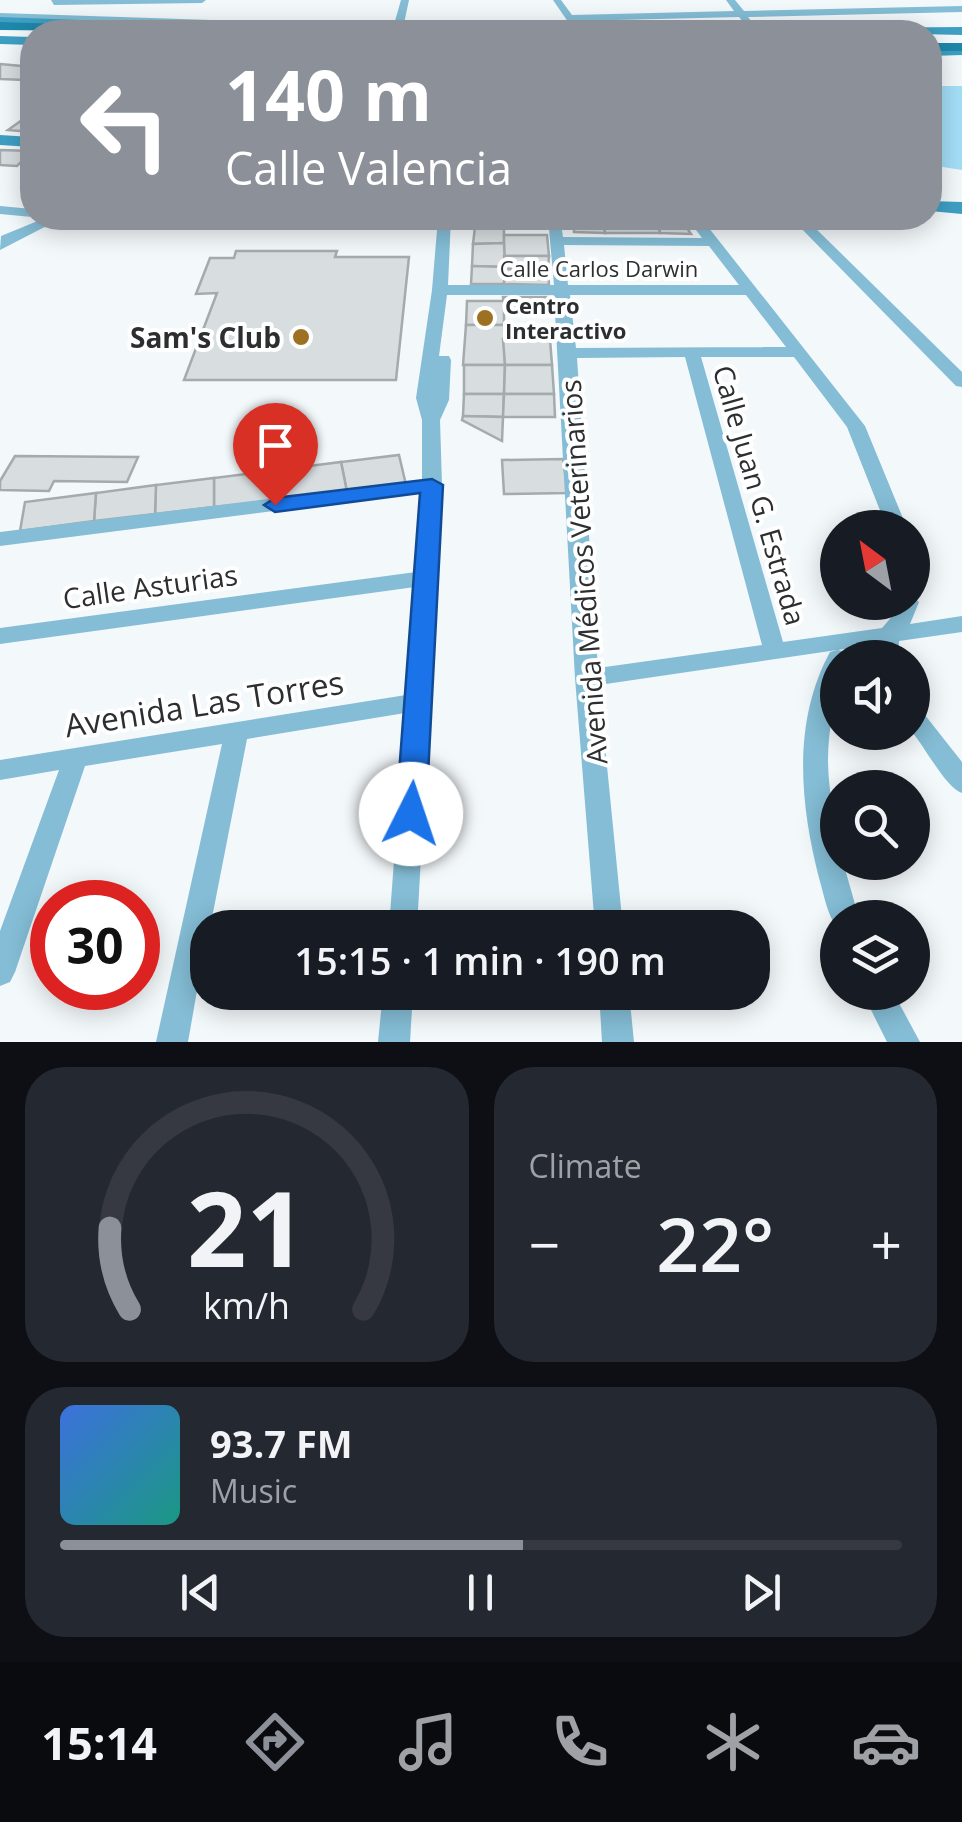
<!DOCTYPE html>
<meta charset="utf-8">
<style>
:root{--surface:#171b24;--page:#242831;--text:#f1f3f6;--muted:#9ea1a6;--line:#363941;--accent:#8c9099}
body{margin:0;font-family:"Open Sans",sans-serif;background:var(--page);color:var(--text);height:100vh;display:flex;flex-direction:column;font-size:38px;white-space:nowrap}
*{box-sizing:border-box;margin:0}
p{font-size:32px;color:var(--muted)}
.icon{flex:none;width:55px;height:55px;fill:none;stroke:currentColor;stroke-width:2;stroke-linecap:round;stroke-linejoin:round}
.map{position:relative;height:1042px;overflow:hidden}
.sheet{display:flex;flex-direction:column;gap:25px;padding:25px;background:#0d0f14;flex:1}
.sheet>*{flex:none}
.top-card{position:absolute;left:20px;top:20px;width:922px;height:210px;border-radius:40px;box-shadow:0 5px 25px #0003;background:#8c9099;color:#fff;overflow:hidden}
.needle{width:65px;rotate:328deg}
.buttons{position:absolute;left:820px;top:510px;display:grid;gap:20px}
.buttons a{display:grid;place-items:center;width:110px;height:110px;border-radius:50%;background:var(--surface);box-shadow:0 5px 25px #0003;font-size:50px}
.speed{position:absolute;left:30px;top:880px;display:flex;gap:20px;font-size:50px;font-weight:700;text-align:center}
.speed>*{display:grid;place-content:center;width:130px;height:130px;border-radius:50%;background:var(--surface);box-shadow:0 5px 25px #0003;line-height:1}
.speed .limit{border:15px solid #d22;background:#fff;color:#111}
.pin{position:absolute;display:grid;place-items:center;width:85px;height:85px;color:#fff;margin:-102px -42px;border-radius:50% 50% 50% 0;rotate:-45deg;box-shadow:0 0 10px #0007}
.pin .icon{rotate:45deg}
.me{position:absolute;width:110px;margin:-55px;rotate:4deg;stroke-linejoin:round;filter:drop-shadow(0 0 8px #0008)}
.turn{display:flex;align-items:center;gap:35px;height:210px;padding:0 40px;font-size:45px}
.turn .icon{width:130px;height:130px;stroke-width:2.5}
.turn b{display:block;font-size:70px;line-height:85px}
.big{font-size:75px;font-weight:600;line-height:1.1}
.sheet .card{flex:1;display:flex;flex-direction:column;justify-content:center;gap:15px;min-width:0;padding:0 35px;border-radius:40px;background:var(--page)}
.sheet .dial{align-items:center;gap:0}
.dial svg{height:260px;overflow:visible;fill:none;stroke:var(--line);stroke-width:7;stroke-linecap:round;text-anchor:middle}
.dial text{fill:var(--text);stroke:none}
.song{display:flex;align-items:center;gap:30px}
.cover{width:120px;height:120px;border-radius:15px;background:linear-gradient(135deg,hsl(220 70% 55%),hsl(170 70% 35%))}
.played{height:10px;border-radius:5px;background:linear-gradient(90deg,var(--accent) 55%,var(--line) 55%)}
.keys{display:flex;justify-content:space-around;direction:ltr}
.heat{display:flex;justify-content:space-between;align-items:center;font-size:55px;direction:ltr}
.sheet .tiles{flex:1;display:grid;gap:25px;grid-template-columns:1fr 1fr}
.card:last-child{grid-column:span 2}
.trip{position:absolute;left:190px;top:910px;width:580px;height:100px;border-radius:40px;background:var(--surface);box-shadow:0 5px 25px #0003;font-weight:600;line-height:100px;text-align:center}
.menu{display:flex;height:160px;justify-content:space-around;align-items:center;background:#090b0e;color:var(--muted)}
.menu .icon{width:70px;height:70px}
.menu .selected{color:var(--accent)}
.menu b{font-size:45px;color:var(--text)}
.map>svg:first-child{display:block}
</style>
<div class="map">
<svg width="962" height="1042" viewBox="0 0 962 1042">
<rect width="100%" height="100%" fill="#f3f8fb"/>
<path fill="#a3def7" d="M930,86H962V170L930,165Z"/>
<g fill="#d8dde0" stroke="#a5aaad" stroke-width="2.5">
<path d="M0,64L32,67V73L26,80L0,79Z"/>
<path d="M32,113V132L8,130Z"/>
<path d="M0,150L32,151V158L24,159L17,166L0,165Z"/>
<path d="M476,218H504V243L473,244Z"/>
<path d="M504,218H544L545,227L504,226Z"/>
<path d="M574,218H603L605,233L574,232Z"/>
<path d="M656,218H680L691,234L660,233Z"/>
<path d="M604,221H657L660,233H605Z"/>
<path d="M504,235H547L549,256H504Z"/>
<path d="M504,243L505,267L472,266L473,244Z"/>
<path d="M236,251H337L335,257H409L396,380H184L217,293L196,294L210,258H234Z"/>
<path d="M504,256H549L548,269H505Z"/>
<path d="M472,266L505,267L504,284H471Z"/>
<path d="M505,269H548L549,285L504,284Z"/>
<path d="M503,297H553L554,311H504Z"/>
<path d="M467,301H504V325H466Z"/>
<path d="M466,325H504L505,365H463Z"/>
<path d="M503,339H550L552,365H505Z"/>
<path d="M464,365H505L504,394H464Z"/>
<path d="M505,365H552L554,394H504Z"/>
<path d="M464,394H504L503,417L463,416Z"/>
<path d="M504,394H554L555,417H503Z"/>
<path d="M463,416L503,417L502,441L462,420Z"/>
<path d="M399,455L406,485L347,492L341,462Z"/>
<path d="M15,456L138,457L127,482L54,481L49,491L0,490V481Z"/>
<path d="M563,459L568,493L504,494L502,460Z"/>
<path d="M341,462L347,492L273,501L270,471Z"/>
<path d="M270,471L273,501L214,507V478Z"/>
<path d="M214,478V507L155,514L156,485Z"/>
<path d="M156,485L155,514L94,521L96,493Z"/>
<path d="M96,493L94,521L20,531L25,502Z"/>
</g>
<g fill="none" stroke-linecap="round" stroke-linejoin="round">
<g fill="#84bdd5" fill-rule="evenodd">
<path d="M51,0H206L202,3L54,5Z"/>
<path d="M401,0H409L403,28L398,31L393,28Z"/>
<path d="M553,0H561L572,15L734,11L726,0H735L744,11L962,6V12L748,17L760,32H751L739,17L576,21L584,32H575Z"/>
<path d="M0,13L302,23L307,26L302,29L0,19Z"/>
<path d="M27,170L32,171V179L21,174Z"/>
<path d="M0,206L32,209V217L0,214Z"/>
<path d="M45,218H62L0,250L1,236Z"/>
<path d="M438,218H451L448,285H554L548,218H560L563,237L702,238L687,218H701L865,426L907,528H887L847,427L794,357H701L783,642L882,628L895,613L897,602H912V596L919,602L910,624L962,616V632L899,641L898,658H876V644L838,650L846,652L849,658H838C838,692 828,725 828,760C828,795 838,828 838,862H843L859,918H838V928C827,916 824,894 819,878C800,804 792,722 830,652L837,650L599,685L623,928H595L575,678L554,295H447L439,356H449L451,360L449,400L440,420L442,485L417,928H389L405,713L247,739L210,928H208L188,1042H156L222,744L85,766L15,972L10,982L0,986V931L59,770L0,780V760L406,695L415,587L0,644V628L416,572L422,492L0,546V532L422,480V420L416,398L432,290ZM564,245L709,246L739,285H568ZM570,295H746L786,347L576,348ZM685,357L762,645L598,668L577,358Z"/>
<path d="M791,218H805L962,372V387L956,386Z"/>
<path d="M912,558L922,565L923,579L912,586Z"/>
<path d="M912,707L921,710L962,762V793C946,788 925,747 912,732Z"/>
<path d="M383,992H413L410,1042H378Z"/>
<path d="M599,992H629L634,1042H602Z"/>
<path d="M862,992H893L920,1042H887Z"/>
</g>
<g fill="#3e9fc3" fill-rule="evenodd">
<path d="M0,17L260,27L321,20L521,28L528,32L321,28L281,32H197L0,25Z"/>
<path d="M962,27V35L835,32L842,28Z"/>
<path d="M0,36L32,37V45L0,44Z"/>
<path d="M962,47V55L930,56V48Z"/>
<path d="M0,135L32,137V147L0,145Z"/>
<path d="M930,201L962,202V214L930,211Z"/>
</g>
<g fill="#1e87aa" fill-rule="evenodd">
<path d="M0,22L186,28L193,32L0,30Z"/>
<path d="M866,28L876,29L878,32H859Z"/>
<rect x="930" y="43" width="32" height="8"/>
</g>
</g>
<path fill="#1a73e8" stroke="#114b97" stroke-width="2.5" d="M432,479L443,485L426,814L421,823L411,827L400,823L396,814L420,493L275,512L264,505L275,498Z"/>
<g fill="#9e7022" stroke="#fff" stroke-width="4">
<circle cx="485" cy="318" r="10"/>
<circle cx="301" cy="337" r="10"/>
</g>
<g text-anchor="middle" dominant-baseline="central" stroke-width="8" stroke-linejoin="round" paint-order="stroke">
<g font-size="22" fill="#2c2e2f" stroke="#fff">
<text x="599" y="268">Calle Carlos Darwin</text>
</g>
<g font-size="22" font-weight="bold" fill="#2c2e2f" stroke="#fff" text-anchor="start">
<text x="505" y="305">Centro<tspan x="505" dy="25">Interactivo</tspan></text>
</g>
<g font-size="28" font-weight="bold" fill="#2c2e2f" stroke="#fff" text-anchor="end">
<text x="281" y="337">Sam's Club</text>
</g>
<g font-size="28" fill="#2c2e2f" stroke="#fff">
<text transform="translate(760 495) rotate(74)">Calle Juan G. Estrada</text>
<text transform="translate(583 572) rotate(-94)">Avenida Médicos Veterinarios</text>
<text transform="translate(150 586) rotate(-8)">Calle Asturias</text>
</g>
<g font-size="32" fill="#2c2e2f" stroke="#fff">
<text transform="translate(204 703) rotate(-9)">Avenida Las Torres</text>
</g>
</g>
</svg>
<div class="buttons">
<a><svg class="needle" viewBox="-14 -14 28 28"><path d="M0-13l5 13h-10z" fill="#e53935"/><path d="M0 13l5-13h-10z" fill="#9ea1a6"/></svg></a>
<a><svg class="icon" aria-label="sound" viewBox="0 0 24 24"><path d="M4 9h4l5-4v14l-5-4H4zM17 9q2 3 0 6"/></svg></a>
<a><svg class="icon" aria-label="search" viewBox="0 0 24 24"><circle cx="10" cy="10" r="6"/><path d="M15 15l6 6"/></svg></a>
<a><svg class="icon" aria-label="layers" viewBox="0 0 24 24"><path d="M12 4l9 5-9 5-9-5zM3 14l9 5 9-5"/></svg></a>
</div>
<div class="speed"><div class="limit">30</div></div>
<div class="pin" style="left:275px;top:505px;background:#d93025"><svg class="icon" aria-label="arrive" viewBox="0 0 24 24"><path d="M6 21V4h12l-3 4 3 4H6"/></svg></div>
<svg class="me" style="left:411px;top:814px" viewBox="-20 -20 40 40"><circle r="19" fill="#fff"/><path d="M0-13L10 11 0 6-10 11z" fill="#1a73e8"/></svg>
<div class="trip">15:15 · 1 min · 190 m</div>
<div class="top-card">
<div class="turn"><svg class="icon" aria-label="left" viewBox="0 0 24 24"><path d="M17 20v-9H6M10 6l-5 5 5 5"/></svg><div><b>140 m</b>Calle Valencia</div></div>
</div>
</div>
<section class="sheet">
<div class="tiles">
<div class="card dial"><svg viewBox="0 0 100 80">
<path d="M14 69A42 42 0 1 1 86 69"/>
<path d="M14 69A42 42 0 0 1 8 44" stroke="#8c9099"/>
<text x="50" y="56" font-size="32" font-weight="700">21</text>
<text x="50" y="72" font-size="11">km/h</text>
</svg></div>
<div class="card"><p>Climate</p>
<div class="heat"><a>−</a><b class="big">22°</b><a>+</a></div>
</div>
<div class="card">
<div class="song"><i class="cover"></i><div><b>93.7 FM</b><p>Music</p></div></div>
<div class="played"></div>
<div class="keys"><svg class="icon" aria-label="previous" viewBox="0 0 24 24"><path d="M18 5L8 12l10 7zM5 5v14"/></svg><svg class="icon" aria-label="pause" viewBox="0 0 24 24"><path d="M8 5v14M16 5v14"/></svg><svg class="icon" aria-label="next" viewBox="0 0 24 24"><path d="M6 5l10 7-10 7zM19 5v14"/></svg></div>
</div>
</div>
</section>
<nav class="menu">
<b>15:14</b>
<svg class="icon selected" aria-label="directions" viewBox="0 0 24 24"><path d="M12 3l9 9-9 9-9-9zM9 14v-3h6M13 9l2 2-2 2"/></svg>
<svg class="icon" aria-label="music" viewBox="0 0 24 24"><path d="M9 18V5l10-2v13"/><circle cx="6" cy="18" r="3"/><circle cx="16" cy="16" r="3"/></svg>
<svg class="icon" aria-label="phone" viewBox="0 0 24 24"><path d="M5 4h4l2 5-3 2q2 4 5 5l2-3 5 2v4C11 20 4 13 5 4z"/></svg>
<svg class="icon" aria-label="climate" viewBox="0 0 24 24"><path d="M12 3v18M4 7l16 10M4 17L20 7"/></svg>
<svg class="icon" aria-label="car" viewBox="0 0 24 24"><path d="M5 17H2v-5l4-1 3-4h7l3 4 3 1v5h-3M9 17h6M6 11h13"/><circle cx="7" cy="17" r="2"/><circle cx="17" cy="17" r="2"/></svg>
</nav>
